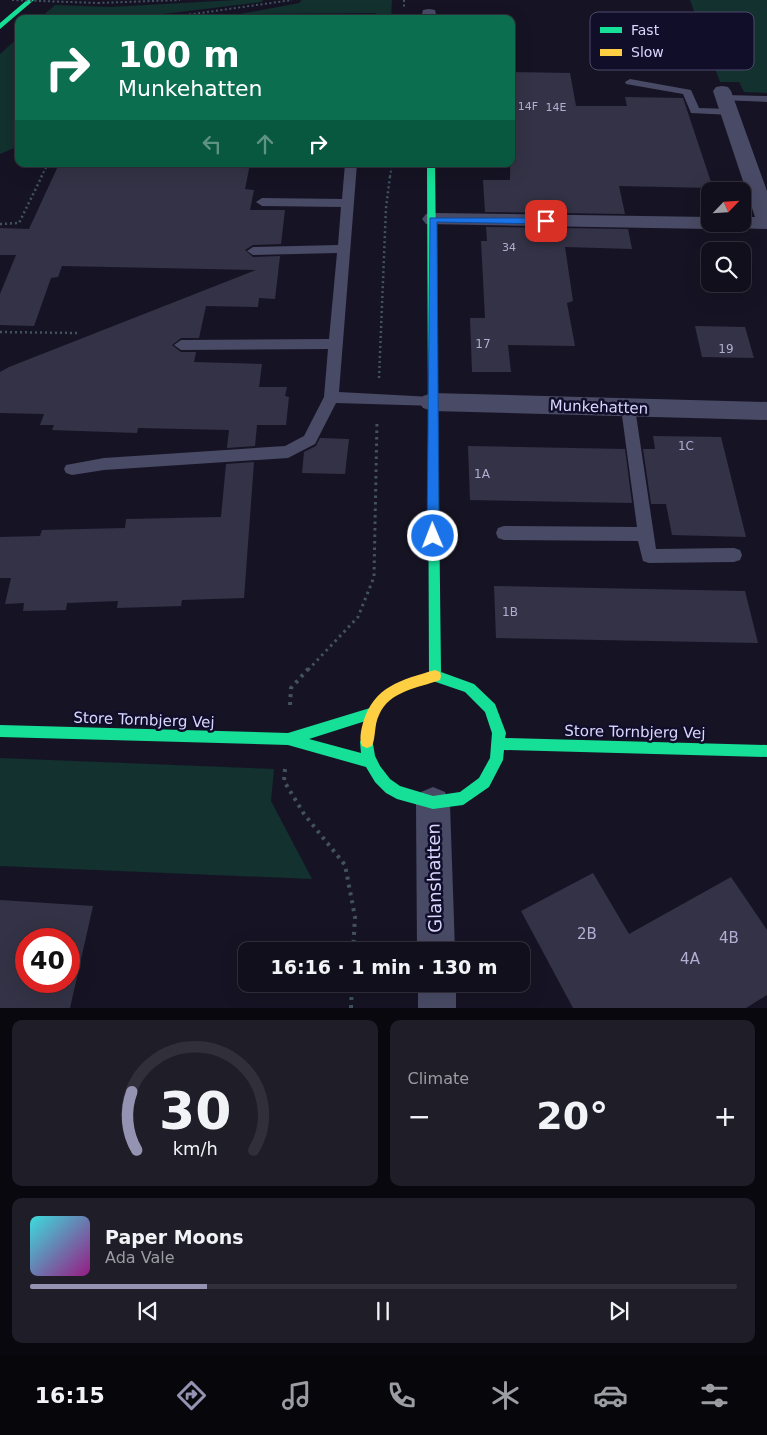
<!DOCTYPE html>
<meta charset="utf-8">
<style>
:root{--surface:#100f1b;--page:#1e1d28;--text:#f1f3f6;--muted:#9c9ca3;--line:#302f3a;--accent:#9593b2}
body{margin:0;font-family:"DejaVu Sans",sans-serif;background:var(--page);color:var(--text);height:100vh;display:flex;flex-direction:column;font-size:19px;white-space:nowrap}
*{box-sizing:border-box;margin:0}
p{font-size:16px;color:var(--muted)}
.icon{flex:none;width:28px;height:28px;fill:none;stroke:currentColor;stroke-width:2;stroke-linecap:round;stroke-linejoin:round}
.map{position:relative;height:1008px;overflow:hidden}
.drawer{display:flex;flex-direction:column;gap:12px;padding:12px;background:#09080f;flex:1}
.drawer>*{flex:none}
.hud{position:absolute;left:15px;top:15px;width:500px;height:152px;border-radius:10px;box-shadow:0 5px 20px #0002,0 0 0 1px var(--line);background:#0b6e4f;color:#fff;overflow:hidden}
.needle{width:32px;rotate:65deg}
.controls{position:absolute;left:701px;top:182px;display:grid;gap:10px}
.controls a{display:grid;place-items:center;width:50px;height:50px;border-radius:10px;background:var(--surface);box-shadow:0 5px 20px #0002,0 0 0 1px var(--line);font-size:25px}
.speed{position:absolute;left:15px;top:928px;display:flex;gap:10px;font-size:25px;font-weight:700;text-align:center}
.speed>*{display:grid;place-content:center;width:65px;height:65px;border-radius:50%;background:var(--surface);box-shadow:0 5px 20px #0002,0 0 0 1px var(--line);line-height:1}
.speed .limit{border:8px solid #d22;background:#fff;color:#111}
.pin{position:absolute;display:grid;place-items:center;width:42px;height:42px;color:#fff;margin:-21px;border-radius:10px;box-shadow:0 2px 8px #0006}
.me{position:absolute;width:55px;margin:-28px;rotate:359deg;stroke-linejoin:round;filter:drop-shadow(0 0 4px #0008)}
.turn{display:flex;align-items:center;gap:18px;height:105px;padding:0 20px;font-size:22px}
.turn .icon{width:65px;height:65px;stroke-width:2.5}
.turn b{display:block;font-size:35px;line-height:42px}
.lanes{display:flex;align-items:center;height:48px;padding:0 20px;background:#0003;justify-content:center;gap:25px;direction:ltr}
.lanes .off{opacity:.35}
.big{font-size:38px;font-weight:800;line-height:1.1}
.drawer .card{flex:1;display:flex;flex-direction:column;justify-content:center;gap:8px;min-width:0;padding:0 18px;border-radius:10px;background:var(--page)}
.drawer .dial{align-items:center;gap:0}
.dial svg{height:130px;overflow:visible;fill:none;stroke:var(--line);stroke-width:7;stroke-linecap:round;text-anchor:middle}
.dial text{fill:var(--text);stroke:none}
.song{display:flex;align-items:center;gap:15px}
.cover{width:60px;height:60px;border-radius:8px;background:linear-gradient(135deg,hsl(180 70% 55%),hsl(310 70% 35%))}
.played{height:5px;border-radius:2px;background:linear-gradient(90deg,var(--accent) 25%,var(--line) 25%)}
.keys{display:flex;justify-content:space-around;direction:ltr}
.heat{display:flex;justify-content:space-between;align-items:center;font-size:28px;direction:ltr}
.drawer .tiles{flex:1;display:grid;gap:12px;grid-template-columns:1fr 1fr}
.card:last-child{grid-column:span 2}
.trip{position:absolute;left:238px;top:942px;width:292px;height:50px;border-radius:10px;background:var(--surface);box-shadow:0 5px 20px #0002,0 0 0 1px var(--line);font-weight:800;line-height:50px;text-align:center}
.tabs{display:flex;height:80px;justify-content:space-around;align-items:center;background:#06060b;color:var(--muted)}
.tabs .icon{width:35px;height:35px}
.tabs .on{color:var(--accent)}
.tabs b{font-size:22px;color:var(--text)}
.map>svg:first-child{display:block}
</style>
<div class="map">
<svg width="767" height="1008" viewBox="0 0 767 1008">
<rect width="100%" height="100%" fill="#161424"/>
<g fill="#12312f">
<path d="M236,0H263L262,2L122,19H39L55,5L110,7Z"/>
<path d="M302,0H392L391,19H376V13L240,14L299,3Z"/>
<path d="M690,0H767V93L744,92L739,82H720Z"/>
<path d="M19,37V146L0,154V54Z"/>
<path d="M0,758L274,769L271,801L312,879L0,866Z"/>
</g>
<g fill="#343246" fill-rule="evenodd">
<path d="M511,72L570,73L576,106H627L625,97L683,98L713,188L619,186L625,214L485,212L483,180H510Z"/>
<path d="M59,164H250L245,189L254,190L250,210H285L281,244L253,245L245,250L253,257L280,256L275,299L259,298L258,307L206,306L199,338H181L172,345L181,352H196L194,362L262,364L259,387H287L285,396L289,397L286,425H257L255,446L227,448L229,430L138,428L137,433L52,430L54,425H40L44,414L0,413V372L9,367L256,270L62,266L58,277L51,278L34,326L0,325V294L16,255H0V228L29,229Z"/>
<path d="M486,227L628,229L632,249L565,247L573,301L567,303L575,346L508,345L511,372H472L470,318H485L481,241H487Z"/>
<path d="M695,326L745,327L754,358L702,357Z"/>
<path d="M653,436L721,437L746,537L672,535L666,504H651L643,449H655Z"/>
<path d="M320,438L349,439L345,474L302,473L304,452L316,446Z"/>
<path d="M468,446L625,449L632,503L470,500Z"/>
<path d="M254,462L244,598L182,600L181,606L117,608L118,601L67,603L66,610L23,611L24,603L5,604L11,578H0V537L40,536L42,530L125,528L126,519L221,517L226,464Z"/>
<path d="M494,586L745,591L758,643L496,638Z"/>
<path d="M593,873L629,934L731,877L767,930V995L746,1008H573L521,911Z"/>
<path d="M0,900L93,906L70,1008H0ZM26,939H69V981H26Z"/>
</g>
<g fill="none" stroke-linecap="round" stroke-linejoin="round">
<g stroke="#425260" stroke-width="2" stroke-dasharray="2 2.5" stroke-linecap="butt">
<path d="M404,0V8"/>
<path d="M98,3L180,0"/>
<path d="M158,19L292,0"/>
<path d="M229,19L233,16L357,19"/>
<path d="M41,177L48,164"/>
<path d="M390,177L392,164"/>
</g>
<g stroke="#425260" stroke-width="2.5" stroke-dasharray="2 3" stroke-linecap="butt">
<path d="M0,224L19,223L42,176"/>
<path d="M0,332L78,333"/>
<path d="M379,378L386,208L390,176"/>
</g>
<path stroke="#425260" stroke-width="3" stroke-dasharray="2.5 4" stroke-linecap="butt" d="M308,670L358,617L374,577L377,421"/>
<g stroke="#425260" stroke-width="4" stroke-dasharray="3 5" stroke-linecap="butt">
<path d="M290,705L291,688L309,668"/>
<path d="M285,769L284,781L304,814L345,865L355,917L353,951"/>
<path d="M351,1008L352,984"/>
</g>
<g fill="#494a65" fill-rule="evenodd">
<path d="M630,79L691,90L699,108L731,109L737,112L731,115L691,113L683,94L626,84L625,82Z"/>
<path d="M725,95L767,96V102L721,100V96Z"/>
<path d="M278,164H343L337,168H284Z"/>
<path d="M345,164H357L339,392L432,397L437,398L439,402L437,406L336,403L315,444L288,458L104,470L72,475L66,473L64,469L66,465L104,458L285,446L304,436L324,397L328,349L181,350L174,345L181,340L329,339L337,253L253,255L247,251L253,247L338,245L341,207L262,206L256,202L262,198L342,199Z"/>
<path d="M628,403L633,404L635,408L656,549L734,548L740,550L742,555L740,560L734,562L649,563L643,561L638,541L504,540L498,538L496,533L498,528L504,526L637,527L621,408L623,404Z"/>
</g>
<g fill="#494a65" fill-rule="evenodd">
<path d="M429,9L435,10L437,19H421L423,10Z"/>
<path d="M722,86L728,87L731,91L767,191V229L734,228L732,224H742V217H755L713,91L716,87Z"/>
<path d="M433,213L710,217V224H720L718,228L710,229L426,224L422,219L426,214Z"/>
<path d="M432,393L767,402V420L432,411L423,408L419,402L423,396Z"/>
<path d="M433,787L445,792L450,804L455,951H417L416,804L421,792Z"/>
<rect x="418" y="984" width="38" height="24"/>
</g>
<g fill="#16e098" fill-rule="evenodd">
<path d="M27,0H34L0,29V23Z"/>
<path d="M427,164H435L441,672L474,684L495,704L506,733L505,738L767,745V757L504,750L503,760L489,787L463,805L433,809L397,799L386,793L375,782L366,767L288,745L0,737V725L288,733L370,708L375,710L377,714L375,718L309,739L361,753L360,742L362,738L367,736L372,738L375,756L380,766L390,779L400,786L433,796L460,792L479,778L490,758L492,733L485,712L465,692L430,680L429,676Z"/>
</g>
<path fill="#ffcf43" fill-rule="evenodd" d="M435,670L440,672L441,676L440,680C418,688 389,691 379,715C374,725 376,737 372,746L367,748L362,746C359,740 361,730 363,723C374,686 401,680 435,670Z"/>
<path stroke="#425260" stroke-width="2" stroke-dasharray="2 2.5" stroke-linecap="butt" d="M12,0L98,3"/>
</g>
<path fill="#1a73e8" stroke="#114b97" d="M430,218H546L551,221L546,224L437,222L439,536L433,541L427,536Z"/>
<g text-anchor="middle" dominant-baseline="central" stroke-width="5" stroke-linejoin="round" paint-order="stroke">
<g font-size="11" fill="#b0aed1">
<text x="528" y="106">14F</text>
<text x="556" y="107">14E</text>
<text x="509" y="247">34</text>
</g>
<g font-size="12" fill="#b0aed1">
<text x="483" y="344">17</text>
<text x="726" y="349">19</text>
<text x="686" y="446">1C</text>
<text x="482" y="474">1A</text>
<text x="510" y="612">1B</text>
</g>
<g font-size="15" fill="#d9d7ff" stroke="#110e2a">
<text transform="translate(599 407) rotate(2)">Munkehatten</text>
<text transform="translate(144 720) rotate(2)">Store Tornbjerg Vej</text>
<text transform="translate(635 732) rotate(1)">Store Tornbjerg Vej</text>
</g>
<g font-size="15" fill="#b0aed1">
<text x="587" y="934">2B</text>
<text x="729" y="938">4B</text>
<text x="690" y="959">4A</text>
</g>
<g font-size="18" fill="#d9d7ff" stroke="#110e2a">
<text transform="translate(434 878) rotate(-91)">Glanshatten</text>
</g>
</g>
<rect x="590" y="12" width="164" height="58" rx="8" fill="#110e2a" stroke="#4d4a6a" stroke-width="1"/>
<rect x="600" y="27" width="22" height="6" fill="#16e098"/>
<rect x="600" y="49" width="22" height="7" fill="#ffcf43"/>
<g font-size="14" fill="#d9d7ff">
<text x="631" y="35">Fast</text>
<text x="631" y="57">Slow</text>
</g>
</svg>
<div class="controls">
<a><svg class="needle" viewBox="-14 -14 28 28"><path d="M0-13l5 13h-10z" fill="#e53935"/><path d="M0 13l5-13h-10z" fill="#9c9ca3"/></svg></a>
<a><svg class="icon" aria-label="search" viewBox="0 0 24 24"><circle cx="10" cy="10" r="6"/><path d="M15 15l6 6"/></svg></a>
</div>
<div class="speed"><div class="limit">40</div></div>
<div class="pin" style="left:546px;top:221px;background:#d93025"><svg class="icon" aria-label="arrive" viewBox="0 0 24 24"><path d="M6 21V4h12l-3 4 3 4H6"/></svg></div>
<svg class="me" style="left:433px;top:536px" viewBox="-20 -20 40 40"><circle r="17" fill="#1a73e8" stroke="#fff" stroke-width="3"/><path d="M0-11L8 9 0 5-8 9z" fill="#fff"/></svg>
<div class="trip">16:16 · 1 min · 130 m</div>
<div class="hud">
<div class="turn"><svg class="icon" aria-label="right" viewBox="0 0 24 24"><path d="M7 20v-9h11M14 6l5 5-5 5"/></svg><div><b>100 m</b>Munkehatten</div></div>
<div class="lanes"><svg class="icon off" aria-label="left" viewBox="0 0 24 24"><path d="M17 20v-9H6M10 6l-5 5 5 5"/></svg><svg class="icon off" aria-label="ahead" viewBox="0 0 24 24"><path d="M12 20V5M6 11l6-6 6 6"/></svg><svg class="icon" aria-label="right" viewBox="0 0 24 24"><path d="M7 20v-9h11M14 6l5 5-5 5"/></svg></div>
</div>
</div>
<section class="drawer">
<div class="tiles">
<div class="card dial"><svg viewBox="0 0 100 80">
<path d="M14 69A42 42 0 1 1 86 69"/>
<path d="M14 69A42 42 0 0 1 11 33" stroke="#9593b2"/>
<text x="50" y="56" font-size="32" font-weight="700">30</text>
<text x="50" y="72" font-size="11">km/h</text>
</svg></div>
<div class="card"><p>Climate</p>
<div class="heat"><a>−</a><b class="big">20°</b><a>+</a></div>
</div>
<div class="card">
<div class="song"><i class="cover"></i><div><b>Paper Moons</b><p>Ada Vale</p></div></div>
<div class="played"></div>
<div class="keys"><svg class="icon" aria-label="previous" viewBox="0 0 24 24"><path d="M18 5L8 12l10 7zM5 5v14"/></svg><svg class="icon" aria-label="pause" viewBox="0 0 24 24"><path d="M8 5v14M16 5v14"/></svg><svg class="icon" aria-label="next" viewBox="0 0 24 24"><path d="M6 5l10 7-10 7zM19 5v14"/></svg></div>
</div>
</div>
</section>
<nav class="tabs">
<b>16:15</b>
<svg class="icon on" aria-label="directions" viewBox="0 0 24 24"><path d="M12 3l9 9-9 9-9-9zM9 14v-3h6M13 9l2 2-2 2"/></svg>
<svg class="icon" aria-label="music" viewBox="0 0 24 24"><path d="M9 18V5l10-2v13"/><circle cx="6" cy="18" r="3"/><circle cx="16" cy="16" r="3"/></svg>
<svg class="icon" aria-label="phone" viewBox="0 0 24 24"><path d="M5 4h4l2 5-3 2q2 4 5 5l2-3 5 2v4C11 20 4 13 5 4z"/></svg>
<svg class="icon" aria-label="climate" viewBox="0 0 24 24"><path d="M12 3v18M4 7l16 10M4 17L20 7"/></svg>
<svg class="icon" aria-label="car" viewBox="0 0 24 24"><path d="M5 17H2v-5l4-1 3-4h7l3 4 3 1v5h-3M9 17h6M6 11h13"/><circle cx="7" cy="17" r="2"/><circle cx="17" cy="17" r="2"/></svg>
<svg class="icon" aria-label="filters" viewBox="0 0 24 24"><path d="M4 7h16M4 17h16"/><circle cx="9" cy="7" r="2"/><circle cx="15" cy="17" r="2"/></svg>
</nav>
